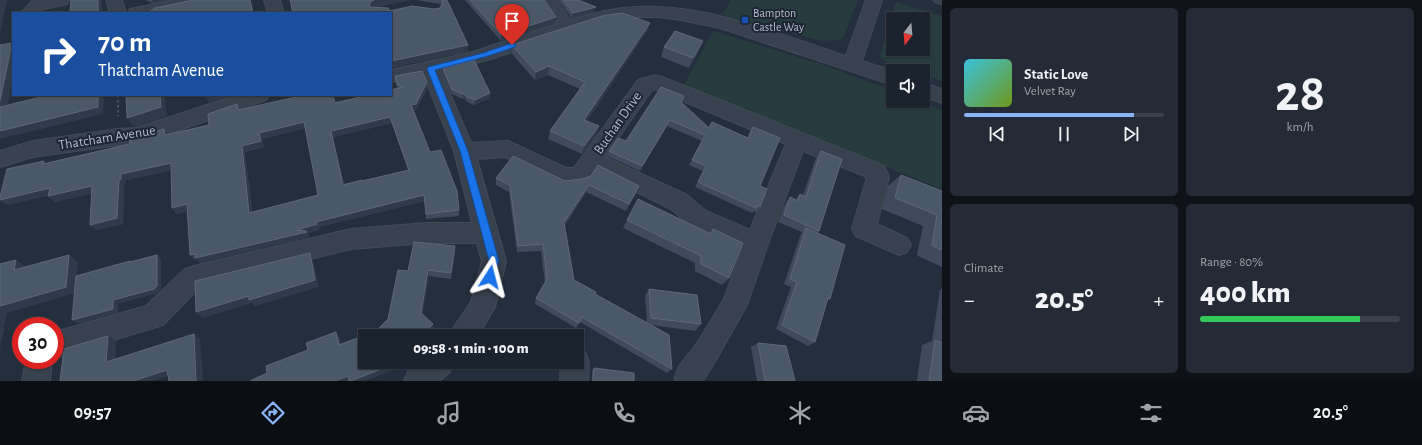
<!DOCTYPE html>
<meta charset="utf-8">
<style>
:root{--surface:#1b232e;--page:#242b36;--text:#f1f3f6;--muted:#a0a4aa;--line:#39404a;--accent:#8ab4f8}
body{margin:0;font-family:"Alegreya Sans",sans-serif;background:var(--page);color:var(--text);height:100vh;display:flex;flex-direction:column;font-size:15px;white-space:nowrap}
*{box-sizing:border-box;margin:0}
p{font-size:13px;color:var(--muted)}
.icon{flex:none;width:22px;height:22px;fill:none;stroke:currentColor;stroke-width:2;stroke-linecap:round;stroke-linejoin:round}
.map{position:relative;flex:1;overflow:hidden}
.sheet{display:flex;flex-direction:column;gap:8px;padding:8px;background:#0f1319;width:480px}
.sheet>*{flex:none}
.guide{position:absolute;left:12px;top:12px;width:380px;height:84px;border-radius:0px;box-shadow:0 1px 3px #0004,0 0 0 1px var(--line);background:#1a4fa0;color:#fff;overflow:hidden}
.needle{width:26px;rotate:196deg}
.fabs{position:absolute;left:886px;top:12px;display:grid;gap:8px}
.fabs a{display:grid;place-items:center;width:44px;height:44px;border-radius:0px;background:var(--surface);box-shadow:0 1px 3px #0004,0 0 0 1px var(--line);font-size:20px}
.speed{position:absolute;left:12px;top:317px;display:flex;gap:8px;font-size:20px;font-weight:700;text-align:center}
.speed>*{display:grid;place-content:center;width:52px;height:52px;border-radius:50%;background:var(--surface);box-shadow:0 1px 3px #0004,0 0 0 1px var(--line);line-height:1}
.speed .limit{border:6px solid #d22;background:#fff;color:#111}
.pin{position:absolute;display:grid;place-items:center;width:34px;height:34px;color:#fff;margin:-41px -17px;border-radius:50% 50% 50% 0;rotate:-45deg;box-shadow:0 0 4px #0007}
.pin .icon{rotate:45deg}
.me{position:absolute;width:44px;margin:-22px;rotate:9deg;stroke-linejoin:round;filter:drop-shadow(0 0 3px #0008)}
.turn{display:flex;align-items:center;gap:14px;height:84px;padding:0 20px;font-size:18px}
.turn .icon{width:52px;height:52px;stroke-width:2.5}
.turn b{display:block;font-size:28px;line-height:34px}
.big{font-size:30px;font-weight:800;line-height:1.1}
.sheet .tile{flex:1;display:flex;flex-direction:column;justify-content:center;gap:6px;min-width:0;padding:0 14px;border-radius:6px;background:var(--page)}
.sheet .dial{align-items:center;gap:0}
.dial b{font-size:52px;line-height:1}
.song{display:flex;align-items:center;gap:12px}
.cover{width:48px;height:48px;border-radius:6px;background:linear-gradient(135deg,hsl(190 70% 55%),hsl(80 70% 35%))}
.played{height:4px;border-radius:2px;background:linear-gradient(90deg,var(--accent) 85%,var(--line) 85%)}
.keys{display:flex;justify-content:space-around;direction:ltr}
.heat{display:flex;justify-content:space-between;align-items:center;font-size:22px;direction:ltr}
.charge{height:6px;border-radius:3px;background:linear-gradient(90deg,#34c759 80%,var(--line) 0)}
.sheet .tiles{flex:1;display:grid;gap:8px;grid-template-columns:repeat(2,1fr)}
.trip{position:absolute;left:358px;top:329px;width:226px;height:40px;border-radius:0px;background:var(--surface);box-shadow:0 1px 3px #0004,0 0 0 1px var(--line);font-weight:800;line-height:40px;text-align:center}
.dock{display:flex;height:64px;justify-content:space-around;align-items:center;background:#0b0e12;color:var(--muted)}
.dock .icon{width:28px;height:28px}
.dock .active{color:var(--accent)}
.dock b{font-size:18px;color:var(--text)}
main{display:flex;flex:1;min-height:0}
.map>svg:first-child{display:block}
</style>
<main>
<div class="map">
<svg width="942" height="381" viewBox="0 0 942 381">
<rect width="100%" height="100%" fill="#242f3e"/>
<g fill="#263c3f" fill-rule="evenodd">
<path d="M731,0H858L843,38L839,40L822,41L722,15Z"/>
<path d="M896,2L942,16V81L923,75V71C910,71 888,67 880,56ZM893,19H923V49H893Z"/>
<path d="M713,31L824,65L893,91V101H919L942,110V189L683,87Z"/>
</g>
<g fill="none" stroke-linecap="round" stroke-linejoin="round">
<g stroke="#414a57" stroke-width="2">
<path id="service" d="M933,0H942V4L935,2Z"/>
</g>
<g stroke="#414a57" stroke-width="2">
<g id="minor">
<path d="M38,0H69L67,4L44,9L39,13H21L32,1Z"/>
<path d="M106,0H122L126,13H110Z"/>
<path d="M174,0H206L204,4L161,13H128L130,9Z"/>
<path d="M264,0H280L284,13H268Z"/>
<path d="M540,0H556L571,20C592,13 614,8 637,7C706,3 781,35 846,56L866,0H882L862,61L893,71V85L720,28L681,20L659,17H637L600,23L491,59L441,72L471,143L508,141L566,168H574L638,80L655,75L662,77L884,166L889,177L877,224L907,238L911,245L907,252L899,255L856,236L852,229L867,177L803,151L768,244L747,305L716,360L703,381H675V376L679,366L698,342L724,299L742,249L690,225L671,209L595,171L588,182L580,185L564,186L505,157L477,159L506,261L495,307L478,336H450L454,327L471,302L482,261L477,243H427L351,249L201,286L163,325L55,358V332L146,306L185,269L194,266L351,229L427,223H472L454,151L424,76L391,82V70L473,52L557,24ZM654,89L786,144L750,230L706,211L687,195L605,157L652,90Z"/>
<path d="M923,82L942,89V103L923,96Z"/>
<path d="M238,95H269L266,100L168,134L136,144L118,145L33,157L0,167V151L33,141L118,129L136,128Z"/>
<path d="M577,349L585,352L589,362L588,381H560L561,362H577Z"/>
<path d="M26,360H52L50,381H22Z"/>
<path d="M419,362H454L450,372L439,381H404L408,371Z"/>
</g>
</g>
<path stroke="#3f5557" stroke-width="2" stroke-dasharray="2.5 2.5" stroke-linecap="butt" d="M118,95V116"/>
<use href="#service" fill="#38414e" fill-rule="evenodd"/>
<use href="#minor" fill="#38414e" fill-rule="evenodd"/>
</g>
<g fill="#3f4b5c" fill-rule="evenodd">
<path d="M145,0H167L153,3Z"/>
<path d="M416,0H447L468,45V52L391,13L374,7L390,11L434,9L440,8L441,5L440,4Z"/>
<path d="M465,0H544L555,23L501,41Z"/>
<path d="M558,0H578L596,7L594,12L572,18Z"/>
<path d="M650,23L647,31L587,121L597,134L582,154L548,139L550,131L580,89L548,75L535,80L512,54V45Z"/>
<path d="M664,47L699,51L689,68L661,57Z"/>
<path d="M443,68L490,98L474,105L466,101L465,99H463L452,94L443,73Z"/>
<path d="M395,76L427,82V88L416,110L414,111L430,152L459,210V216L426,219L425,201L319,227V230L308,233L309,237L199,263L196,259L194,260L190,255L187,211L177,214L172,208V170L126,180V185H124L123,224L96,230L90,225L92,193L55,202L48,196L49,195L7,205L47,163L209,125L237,104L240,110L335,103L397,88ZM392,123L408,170L362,181L344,184L333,137ZM305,128L318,195L252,212L245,152L264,147L262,139Z"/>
<path d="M681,103L709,128L747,138L753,127L760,186V207L756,212L754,211L752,213L695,187L703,171L689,165L702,141L667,126L640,171L607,156L609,151L626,141Z"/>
<path d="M821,151L819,231L817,233L830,299L827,301L815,342L808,346L776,329L791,287L784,284L801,234L802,232L778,222L785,204L790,197L795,200L800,194L803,195L816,158Z"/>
<path d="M901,175L942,191V267L918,256L917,254L923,226L882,209L888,186Z"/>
<path d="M496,178L565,181L636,193L626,211L586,192L565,226L574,280L595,294L647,323L645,296L649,289L701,324L695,331L651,325L672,369L667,373L580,322L576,328L535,304L536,298L545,283L541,251L517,252L509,192L496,185Z"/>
<path d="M627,220L710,233L713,229L729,278L722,285L695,271V263L623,228Z"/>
<path d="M455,246V252L451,279L429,276L422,315L433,324L434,329L396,369L308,350L339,337L341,344L376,331L388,319L408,271Z"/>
<path d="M942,288V381H917L922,345L932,341L940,290Z"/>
<path d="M758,343L795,381H757L751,347Z"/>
<path d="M594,368L634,381H592V371Z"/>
</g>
<g fill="#2f3b4b">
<path d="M0,0H7L0,33Z"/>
<rect x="98" y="0" width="4" height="13"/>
<path d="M152,0H167L153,3Z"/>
<path d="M250,0H251L254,13H253Z"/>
<path d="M374,0H411L373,8L369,7L371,1Z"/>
<path d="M596,7L594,12L572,18L573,13Z"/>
<path d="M556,17L555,23L501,41V35Z"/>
<path d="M650,23L647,31L582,128L584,120Z"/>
<path d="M703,41L699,51L689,68L693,58Z"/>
<path d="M12,43L13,44V75L6,114L0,108V101Z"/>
<path d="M468,45V52L391,68V61Z"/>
<path d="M549,66L548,75L535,80L536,72Z"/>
<path d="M427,82V88L416,110L412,111L411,105Z"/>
<path d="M490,93V98L474,105L475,100Z"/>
<rect x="463" y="94" width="2" height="5"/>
<path d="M98,95H104L103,114L0,139V131Z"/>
<path d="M160,95H165L167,116L134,127L127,118Z"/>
<path d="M209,95H233L209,103L205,96Z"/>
<path d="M390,117L392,123L333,137L345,190L343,185L331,131Z"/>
<path d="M670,120L667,126L640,171L642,166Z"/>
<path d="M304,122L306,128L262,139L264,147L245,152L252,218L249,213L242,146L259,133Z"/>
<path d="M599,126L597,134L582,154L584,146Z"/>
<path d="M164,129L169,135H165Z"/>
<path d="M171,163L176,169L126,180V185H124L123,224L96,230L90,225L119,180L121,174Z"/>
<path d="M589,185L586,192L562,230L564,223Z"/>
<path d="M92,186L98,192L55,202L48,196Z"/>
<path d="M639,186L636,193L626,211L629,204Z"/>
<path d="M50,188L56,194L7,205L0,200Z"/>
<path d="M424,195L425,201L319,227V230L308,233L309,237L199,263L196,259L194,260L190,255L297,230L316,222Z"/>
<path d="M187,204L191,210L177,214L172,208Z"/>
<path d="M455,246V252L451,279V273Z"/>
<path d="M310,253L313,260L319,287L255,306L252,303L202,318L196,312Z"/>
<path d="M69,255L78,262L75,293L7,313L0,349V306Z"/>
<path d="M157,255L161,259V290L158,293L118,304V313L78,324L72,320L113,300Z"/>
<path d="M16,260L26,267L14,270Z"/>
<path d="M428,270L429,276L422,318L421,313Z"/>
<path d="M433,324L434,329L427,336H421Z"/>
<path d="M336,332L339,337L342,350L339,345Z"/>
<path d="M194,334L200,339L203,381H196Z"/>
<path d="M108,336L116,341L115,366L106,362Z"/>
<path d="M396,362H403L396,369L365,381H351Z"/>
<path d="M167,370L174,374L153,381H133Z"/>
<path d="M348,376L349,381H335Z"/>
</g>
<g fill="#4b5868" stroke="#5c6777" fill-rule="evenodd">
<path d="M71,0H98V13H70Z"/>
<path d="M193,0H250L253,13H148L155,8Z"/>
<path d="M290,0H374L371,1L369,7L388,8L390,11L412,6L434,9L440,8L443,3L442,0H447L468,45L391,61V13H293Z"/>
<path d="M470,0H544L556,17L501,35Z"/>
<path d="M563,0H578L596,7L573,13Z"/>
<path d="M622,13L650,23L584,120L599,126L584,146L550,131L585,82L549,66L536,72L512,45L602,16Z"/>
<path d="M675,31L703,41L693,58L664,47Z"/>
<path d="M12,43L0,101V45Z"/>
<path d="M474,60L490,93L475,100L466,96L465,94H463L452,89L443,68Z"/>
<path d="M422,71L427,82L416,104L411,105L430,152L441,150L457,191L459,210L426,214L424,195L316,222L317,224L297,230L306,231L307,232L195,258V254L190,255L187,204L172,208L171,163L121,174V179L119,180L117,218L90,225L92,186L48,196L50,188L0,200V197L7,169L44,161L43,164L130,144V140L164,129L165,135L209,125L208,114L237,104L238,110L305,95H333L335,103L368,95H391V90L403,87L397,84L395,76ZM390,117L409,170L362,181V180L343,185L331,131ZM304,122L318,195L249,213L242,146L261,141L259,133Z"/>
<path d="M661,87L684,96L681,102L709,128L712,122L748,138L753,127L780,138L760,186L767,189L760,207L757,205L756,208L698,182L706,166L692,160L705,135L670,120L642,166L609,151L618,138L626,141Z"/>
<path d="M49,95H98V107L0,131V107Z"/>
<path d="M126,95H160L161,107L127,118Z"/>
<path d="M821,151L842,159L819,231L784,215L790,197L798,201L800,194L806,197Z"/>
<path d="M513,156L565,181L582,179L591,176L598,165L639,186L629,204L589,185L564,223L574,280L596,292L595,294L669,335L672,369L582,317L579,323L536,298L547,279L543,244L518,246L510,185L496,178Z"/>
<path d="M901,175L942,191V250L933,246L932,244L937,215L895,198Z"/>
<path d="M638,199L711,234L713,229L743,243L729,278L701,264V256L627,220Z"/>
<path d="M806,228L845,245L830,299L828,298L815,342L782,325L797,282L790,279Z"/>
<path d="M414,242L455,246L451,273L428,270L421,313L433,324L421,336H365V362H396L394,364L351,381H349L348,376L335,381H250L267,373L266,366L308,350L306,343L336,332L339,345L376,331L388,319L398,270L408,271Z"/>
<path d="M310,253L315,280L249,300V296L196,312L195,281Z"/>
<path d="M69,255L66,287L0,306V264L16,260L14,270Z"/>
<path d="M157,255V286L154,289L113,300V309L72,320L76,276L130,261V262Z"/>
<path d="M649,289L697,295L701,324L651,318Z"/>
<path d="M194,334L196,381H169L167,370L133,381H60L64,349L108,336L106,362Z"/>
<path d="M935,340L942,343V381H929Z"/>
<path d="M758,343L786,346L795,381H765Z"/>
<path d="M594,368L634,373V381H593Z"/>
</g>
<path fill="#1a73e8" stroke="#114b97" d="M512,43L516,45L515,47L488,56L435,70L468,151L499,261L494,280L490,281L487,280L485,277L489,261L460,151L427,69L428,67L483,53Z"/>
<rect fill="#1a4fb4" stroke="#1d2633" stroke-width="1.5" x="741" y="16" width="8" height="8" rx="2"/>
<g text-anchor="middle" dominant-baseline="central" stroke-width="4" stroke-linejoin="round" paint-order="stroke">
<g font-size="12" fill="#b4bcc9" stroke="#1d2633" text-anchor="start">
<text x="753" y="13">Bampton<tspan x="753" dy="14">Castle Way</tspan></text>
</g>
<g font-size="14" fill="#b4bcc9" stroke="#1d2633">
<text transform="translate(618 123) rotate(-55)">Buchan Drive</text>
<text transform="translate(107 138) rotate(-9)">Thatcham Avenue</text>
</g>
</g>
</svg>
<div class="fabs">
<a><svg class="needle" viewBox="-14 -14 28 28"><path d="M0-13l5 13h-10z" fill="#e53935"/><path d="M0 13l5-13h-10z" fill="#a0a4aa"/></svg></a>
<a><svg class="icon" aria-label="sound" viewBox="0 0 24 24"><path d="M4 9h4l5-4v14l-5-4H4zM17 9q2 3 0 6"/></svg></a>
</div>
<div class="speed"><div class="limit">30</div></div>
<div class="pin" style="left:512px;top:45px;background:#d93025"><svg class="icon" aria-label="arrive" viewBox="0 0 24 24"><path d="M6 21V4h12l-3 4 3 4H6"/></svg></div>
<svg class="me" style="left:490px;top:277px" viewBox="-20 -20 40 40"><path d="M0-17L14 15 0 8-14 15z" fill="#1a73e8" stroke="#fff" stroke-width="4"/></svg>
<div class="trip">09:58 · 1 min · 100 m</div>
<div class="guide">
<div class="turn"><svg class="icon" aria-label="right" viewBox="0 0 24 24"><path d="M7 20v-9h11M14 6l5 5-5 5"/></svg><div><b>70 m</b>Thatcham Avenue</div></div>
</div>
</div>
<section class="sheet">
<div class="tiles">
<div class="tile">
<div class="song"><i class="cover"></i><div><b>Static Love</b><p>Velvet Ray</p></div></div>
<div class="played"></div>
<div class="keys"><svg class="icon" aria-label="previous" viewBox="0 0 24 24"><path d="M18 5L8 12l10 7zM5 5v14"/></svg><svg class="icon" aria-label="pause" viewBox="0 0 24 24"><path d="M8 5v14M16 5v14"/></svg><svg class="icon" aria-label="next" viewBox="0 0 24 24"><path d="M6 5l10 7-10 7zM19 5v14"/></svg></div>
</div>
<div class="tile dial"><b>28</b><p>km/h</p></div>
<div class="tile"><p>Climate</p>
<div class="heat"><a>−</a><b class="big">20.5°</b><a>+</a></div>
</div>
<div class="tile"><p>Range · 80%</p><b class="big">400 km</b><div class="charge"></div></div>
</div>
</section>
</main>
<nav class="dock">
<b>09:57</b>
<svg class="icon active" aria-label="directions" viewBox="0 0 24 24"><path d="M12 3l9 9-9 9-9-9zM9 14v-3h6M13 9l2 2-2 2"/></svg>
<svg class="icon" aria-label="music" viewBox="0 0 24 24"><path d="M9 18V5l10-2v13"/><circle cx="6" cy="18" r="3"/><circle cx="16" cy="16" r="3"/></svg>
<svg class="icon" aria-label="phone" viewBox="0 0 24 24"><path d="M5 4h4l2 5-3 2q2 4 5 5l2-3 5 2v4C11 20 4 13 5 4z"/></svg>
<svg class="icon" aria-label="climate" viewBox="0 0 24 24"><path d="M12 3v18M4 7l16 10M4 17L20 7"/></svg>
<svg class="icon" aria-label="car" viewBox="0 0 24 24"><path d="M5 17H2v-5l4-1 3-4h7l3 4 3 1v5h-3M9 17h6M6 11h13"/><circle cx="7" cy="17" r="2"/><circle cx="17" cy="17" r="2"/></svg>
<svg class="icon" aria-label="filters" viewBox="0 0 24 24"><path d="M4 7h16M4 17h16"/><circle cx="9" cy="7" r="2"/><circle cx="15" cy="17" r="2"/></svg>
<b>20.5°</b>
</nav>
